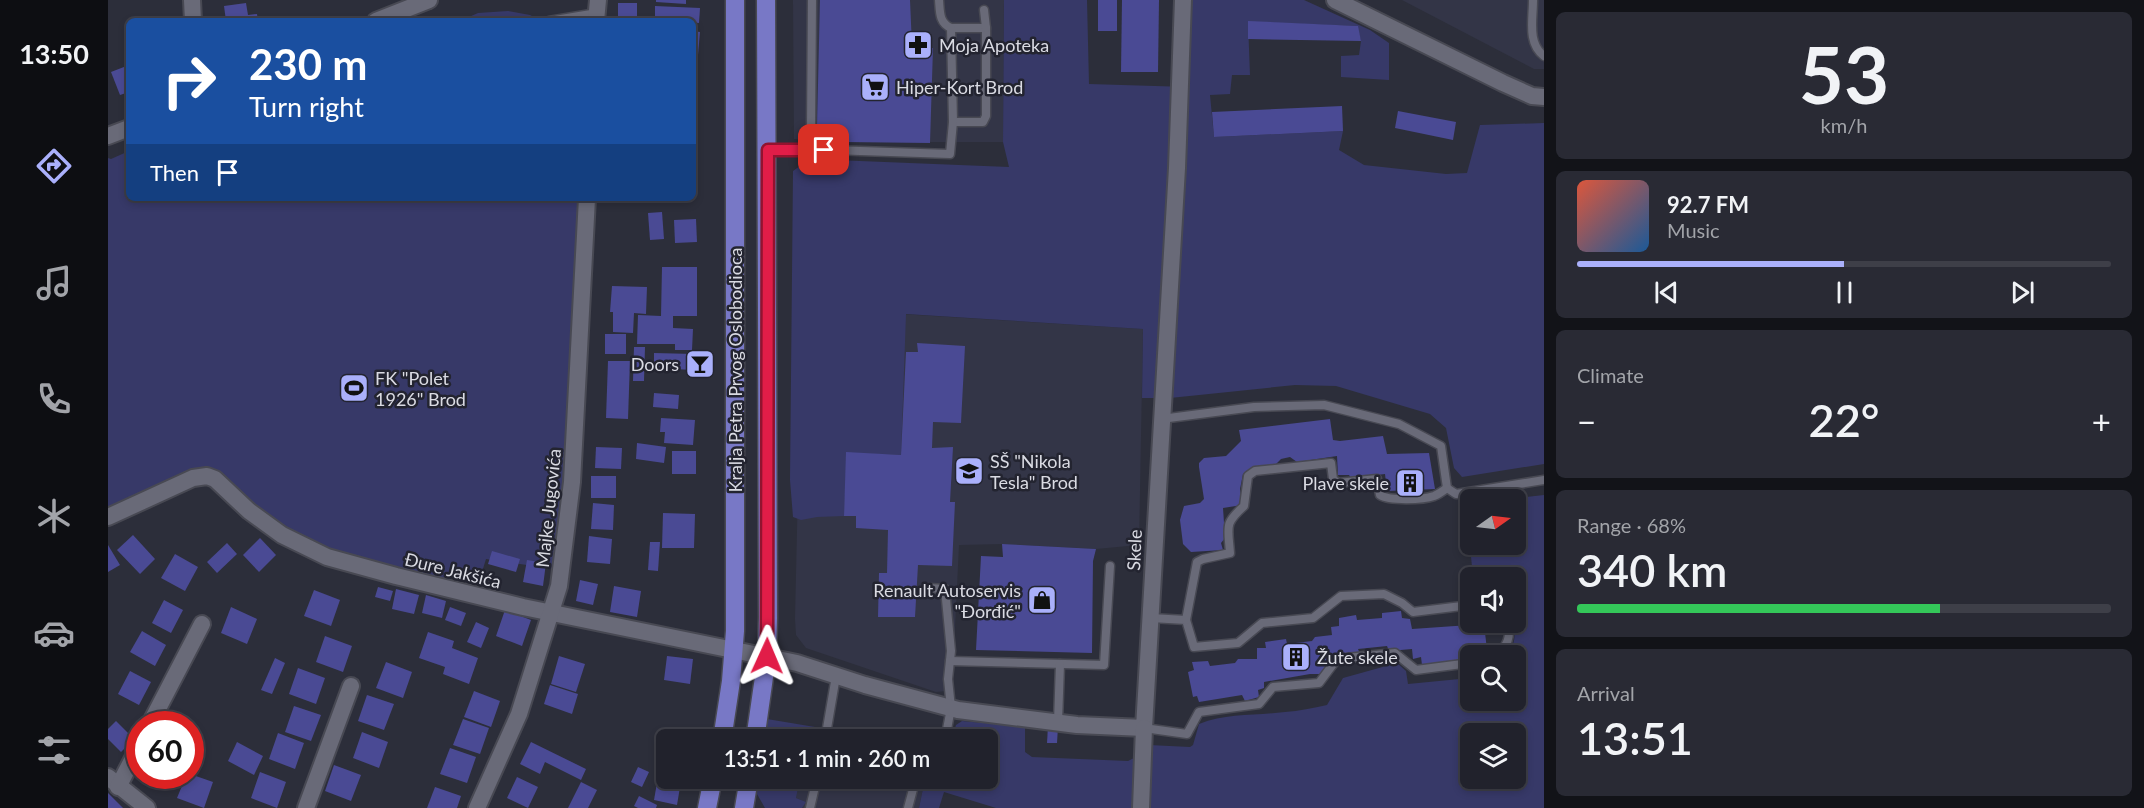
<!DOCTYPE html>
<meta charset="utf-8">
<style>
:root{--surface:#21222c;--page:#292a34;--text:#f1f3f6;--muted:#a2a4a9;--line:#3e3f48;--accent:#aab0fb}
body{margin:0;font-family:Lato,sans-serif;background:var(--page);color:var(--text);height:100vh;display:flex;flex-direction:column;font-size:22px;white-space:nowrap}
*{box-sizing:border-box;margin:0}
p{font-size:20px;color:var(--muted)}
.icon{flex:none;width:33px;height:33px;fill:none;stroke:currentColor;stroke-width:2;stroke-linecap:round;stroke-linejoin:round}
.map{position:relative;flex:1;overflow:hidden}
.side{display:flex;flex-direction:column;gap:12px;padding:12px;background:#121318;width:600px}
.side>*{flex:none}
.banner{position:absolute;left:18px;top:18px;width:570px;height:183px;border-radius:9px;box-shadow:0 3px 9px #0003,0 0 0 2px var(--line);background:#1a4fa0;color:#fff;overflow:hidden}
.needle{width:39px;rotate:76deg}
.tools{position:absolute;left:1352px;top:489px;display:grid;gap:12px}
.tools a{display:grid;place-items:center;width:66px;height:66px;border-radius:9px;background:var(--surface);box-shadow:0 3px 9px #0003,0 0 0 2px var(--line);font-size:30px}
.speed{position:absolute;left:18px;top:711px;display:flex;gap:12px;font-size:30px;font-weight:700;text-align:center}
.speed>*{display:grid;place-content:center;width:78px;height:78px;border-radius:50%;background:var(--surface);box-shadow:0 3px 9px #0003,0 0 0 2px var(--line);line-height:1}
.speed .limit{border:9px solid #d22;background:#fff;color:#111}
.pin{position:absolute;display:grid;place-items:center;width:51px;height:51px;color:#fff;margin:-26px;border-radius:12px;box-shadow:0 3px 9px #0006}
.me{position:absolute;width:66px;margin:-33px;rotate:1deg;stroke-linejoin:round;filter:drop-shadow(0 0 4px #0008)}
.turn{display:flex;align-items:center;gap:21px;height:126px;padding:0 24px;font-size:27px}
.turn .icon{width:78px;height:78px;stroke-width:2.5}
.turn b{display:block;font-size:42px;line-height:51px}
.then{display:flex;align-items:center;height:57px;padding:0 24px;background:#0003;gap:12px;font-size:22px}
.big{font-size:45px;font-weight:600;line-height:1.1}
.side .widget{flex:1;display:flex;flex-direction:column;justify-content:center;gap:9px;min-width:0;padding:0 21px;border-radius:9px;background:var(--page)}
.side .dial{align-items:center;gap:0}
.dial b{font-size:78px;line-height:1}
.song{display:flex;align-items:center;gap:18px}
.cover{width:72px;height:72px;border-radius:9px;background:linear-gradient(135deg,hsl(10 70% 55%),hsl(210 70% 35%))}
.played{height:6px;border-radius:3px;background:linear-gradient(90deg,var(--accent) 50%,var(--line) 50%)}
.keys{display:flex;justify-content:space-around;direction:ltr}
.heat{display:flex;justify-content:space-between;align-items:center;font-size:33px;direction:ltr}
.charge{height:9px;border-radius:4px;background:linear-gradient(90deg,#34c759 68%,var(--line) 0)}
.trip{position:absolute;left:548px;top:729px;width:342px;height:60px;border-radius:9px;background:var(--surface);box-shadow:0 3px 9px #0003,0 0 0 2px var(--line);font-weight:600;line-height:60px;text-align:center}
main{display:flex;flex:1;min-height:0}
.dock{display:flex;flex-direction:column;width:108px;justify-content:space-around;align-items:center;background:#0d0e12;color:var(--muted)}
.dock .icon{width:42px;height:42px}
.dock .current{color:var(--accent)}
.dock b{font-size:27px;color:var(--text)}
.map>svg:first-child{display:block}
</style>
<main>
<nav class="dock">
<b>13:50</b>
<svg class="icon current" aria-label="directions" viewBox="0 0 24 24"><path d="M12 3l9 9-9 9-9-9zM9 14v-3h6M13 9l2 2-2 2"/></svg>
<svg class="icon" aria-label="music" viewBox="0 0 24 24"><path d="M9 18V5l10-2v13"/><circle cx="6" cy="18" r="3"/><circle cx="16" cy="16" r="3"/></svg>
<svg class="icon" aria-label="phone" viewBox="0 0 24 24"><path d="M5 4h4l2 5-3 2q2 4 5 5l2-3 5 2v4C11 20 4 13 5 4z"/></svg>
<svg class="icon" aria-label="climate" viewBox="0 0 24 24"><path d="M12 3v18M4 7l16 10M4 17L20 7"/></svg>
<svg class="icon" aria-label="car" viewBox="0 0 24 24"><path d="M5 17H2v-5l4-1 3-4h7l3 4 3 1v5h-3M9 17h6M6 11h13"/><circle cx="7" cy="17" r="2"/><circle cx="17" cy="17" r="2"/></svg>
<svg class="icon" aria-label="filters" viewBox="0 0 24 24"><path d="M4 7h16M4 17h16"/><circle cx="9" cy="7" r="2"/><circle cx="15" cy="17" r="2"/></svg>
</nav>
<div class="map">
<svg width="1436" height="808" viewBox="0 0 1436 808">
<rect width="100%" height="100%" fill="#2c2e3a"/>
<g fill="#333547">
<path d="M685,0H896L895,142H735L686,139Z"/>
<path d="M1294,0H1436V69H1426Z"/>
<path d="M694,311H743L1035,329L1031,545L988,549L895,544L851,545L846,649L838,691L828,692L698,648L688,635L687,619Z"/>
<path d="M692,779H817L811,808H694L697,802L688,798Z"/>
</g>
<g fill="#373968" fill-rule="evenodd">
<path d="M896,0H979L981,84L1080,87V0H1196L1262,30L1281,43V80L1233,77V56L1251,55L1253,41L1249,26L1140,22L1142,75H1124L1122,94L1102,95L1106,137L1235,131L1231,150L1256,165L1338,174L1359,173L1372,125L1436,123V464L1354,477L1346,468L1338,428L1322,414L1228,386L1187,385L1062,398H1034L1035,329L798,314L793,455L739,453L736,516L709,517L693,520L685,517L682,480L685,171L692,166L700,167L702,159L901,167L895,142Z"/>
<path d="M400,11L422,15L433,21H352L370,13Z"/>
<path d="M21,151V198H470L458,471L446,569L378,559L374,572L344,568L341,584L209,548L151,514L112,475L102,468L87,469L0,509V158L3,159Z"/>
<path d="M1436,495V808H888L836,792L831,808H811L817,779L879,778V740L844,739L848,725L854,721L917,727V752L924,757L1020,761L1034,754L1041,745L1082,747L1085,745L1091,724C1119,713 1147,716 1177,712C1191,711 1205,708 1219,705L1235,678L1289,663L1298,671L1300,684L1362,678V700H1407V656L1399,655C1407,644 1408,636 1405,623L1407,622V578L1365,577L1358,505L1362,504V544H1407V500L1400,499ZM1362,734H1407V778H1362Z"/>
<path d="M659,719L713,728L711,739L656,740Z"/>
<path d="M649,779H692L688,798L698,802L694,808H657L649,794Z"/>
</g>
<g fill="#4a4a94">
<path d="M548,0H578V4L548,2Z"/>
<path d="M712,0H802L804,46L825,48L822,143L735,142V127H709Z"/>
<rect x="990" y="0" width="19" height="31"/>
<path d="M1014,0H1051L1050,72H1013Z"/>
<path d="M138,3L140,15L149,14L150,21H118L116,6Z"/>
<rect x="510" y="3" width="19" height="18"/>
<path d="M547,6L592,8L591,23L547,20Z"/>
<path d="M1140,21L1250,26L1253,41L1140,39Z"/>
<path d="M585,31L592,32L590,55L585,54Z"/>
<path d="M585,57H590L589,79H585Z"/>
<path d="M21,65V92L12,95L3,72Z"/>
<path d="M1234,106L1235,131L1106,137L1104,112Z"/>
<path d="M1290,111L1348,122L1345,140L1287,128Z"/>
<rect x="510" y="198" width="23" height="5"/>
<path d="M554,212L556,239L542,240L540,213Z"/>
<path d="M588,219L589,242L567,243L566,220Z"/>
<path d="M554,267H589V316H565V328L585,329L584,350H567V344H529L530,315L553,316Z"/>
<path d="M504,286L539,287L538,314L526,313L525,333L505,332V312H502Z"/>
<rect x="497" y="334" width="21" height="20"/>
<path d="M809,343L857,346L853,423L825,422L824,448L845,447L842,502H847L844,566L810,565L807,617H770L771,573H779L780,530L748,528V516H736L738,452L793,455L798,352H810Z"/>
<path d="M526,347H537L536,381H525Z"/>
<path d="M546,353L586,354L585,370L546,368Z"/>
<path d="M500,361H522L520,419L498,418Z"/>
<path d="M546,393L571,395L570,409L545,407Z"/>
<path d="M553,418L587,420L585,445L556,443L557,432H552Z"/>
<path d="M1222,419L1225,440L1232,441L1275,436L1279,454L1321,453L1327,489L1279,491L1277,474L1243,478L1241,475H1230L1229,456L1189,462L1182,457L1173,459L1167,465L1143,469L1135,474L1132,489L1134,505L1115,508L1117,538L1113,543L1115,550L1083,552L1075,544L1072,520L1076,506L1092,503L1096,499L1091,467V463L1096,458L1118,456L1133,441L1131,430Z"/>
<path d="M529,443L558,447L556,463L528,459Z"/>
<path d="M488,447L514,448L513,469L487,468Z"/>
<rect x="564" y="451" width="24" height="23"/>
<rect x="483" y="476" width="25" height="22"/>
<path d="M485,503L506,505L505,530L483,529Z"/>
<path d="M555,513L587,514L586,548H554Z"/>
<path d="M25,535L47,559L32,574L9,550Z"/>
<path d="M481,536L504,539L502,564L479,562Z"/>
<path d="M152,538L168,555L151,572L135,555Z"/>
<path d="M542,542H552L550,571L540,570Z"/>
<path d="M119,543L129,554L109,573L99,562Z"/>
<path d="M894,544L988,549L985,561L984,653L868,650L873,556L895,557Z"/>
<path d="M0,545L12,565L0,572Z"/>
<path d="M384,551L412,559L408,572L380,564Z"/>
<path d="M67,554L90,567L77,591L53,578Z"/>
<path d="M419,560L438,563L435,586L415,582Z"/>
<path d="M472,580L490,584L485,605L468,601Z"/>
<path d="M506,586L533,591L529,617L502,612Z"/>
<path d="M270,587L285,591L282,601L267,597Z"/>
<path d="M288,589L311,595L306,614L284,609Z"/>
<path d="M206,590L232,600L223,626L196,616Z"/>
<path d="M318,595L338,601L334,618L314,613Z"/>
<path d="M56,600L75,610L63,633L44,623Z"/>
<path d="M123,607L149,619L139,644L113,633Z"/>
<path d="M342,607L358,613L353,626L337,620Z"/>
<path d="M397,610L423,620L414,646L388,636Z"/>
<path d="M1293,611L1294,618L1302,619L1304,629L1376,624L1379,650H1372L1371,656H1362V660L1314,665L1313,657L1305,659L1304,649L1281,651L1279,646L1250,649L1252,654L1228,656L1214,674H1202L1156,682V688L1150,690L1151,697L1137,701L1134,695L1091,702L1089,696L1085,697L1080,672L1086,670L1084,662L1100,661L1102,666L1127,663L1130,659H1149V648H1158L1157,642L1178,639L1179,644L1204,641L1207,637L1224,635L1223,627L1231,626V618L1248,615L1249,620L1274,618V613Z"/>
<path d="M368,622L381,628L373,648L359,642Z"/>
<path d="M34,631L58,645L47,666L22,652Z"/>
<path d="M320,632L346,641L344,648L370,658L361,684L335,674L337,667L311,658Z"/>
<path d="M217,636L244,646L235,672L208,662Z"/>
<path d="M451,656L477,664L468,692L443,684Z"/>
<path d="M559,656L585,659L582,684L556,680Z"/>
<path d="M167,658L177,663L164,694L153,690Z"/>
<path d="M278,662L304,672L295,698L268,688Z"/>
<path d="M190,668L217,678L208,704L181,694Z"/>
<path d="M22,671L43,682L31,705L10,694Z"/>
<path d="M442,685L470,694L464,714L436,704Z"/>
<path d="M366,691L392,701L383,727L356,717Z"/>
<path d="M259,695L286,704L276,730L250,721Z"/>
<path d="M186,706L213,715L203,741L177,732Z"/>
<path d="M355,719L381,728L372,754L345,745Z"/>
<path d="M8,721L26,739L13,752L0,739V729Z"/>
<path d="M940,726L950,727L949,743H939Z"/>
<path d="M254,732L280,742L271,768L245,758Z"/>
<path d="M170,733L196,743L187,769L161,759Z"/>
<path d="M129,742L155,756L146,775L120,761Z"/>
<path d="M423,742L478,769L473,780L437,762L432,774L412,764Z"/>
<path d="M342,748L368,757L359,783L332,774Z"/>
<path d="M226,765L253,775L243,801L217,791Z"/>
<path d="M530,767L541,772L534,787L523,782Z"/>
<path d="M152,772L178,782L169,808L143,798Z"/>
<path d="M82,774L105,782L96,808L69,798L78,776H82Z"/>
<path d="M409,777L430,787L420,808L399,798Z"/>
<path d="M550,777L573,781L569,805L546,800Z"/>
<path d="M473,782L489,790L480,808H460Z"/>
<path d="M327,787L353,796L349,808H319Z"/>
<path d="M0,793L15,808H0Z"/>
<path d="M531,796L549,805L548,808H530L526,806Z"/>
</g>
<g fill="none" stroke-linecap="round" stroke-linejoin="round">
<g stroke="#484953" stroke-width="11">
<g id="lane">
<path d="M831,0C832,12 831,23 843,28H878V116L875,122H845"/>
<path d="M1425,0C1425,20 1419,43 1436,56"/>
<path d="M876,10L878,28"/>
<path d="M441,21L489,13"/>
<path d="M693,149L703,130L704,0"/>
<path d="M660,150L693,149L842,154L845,122L843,28"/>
<path d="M1053,419L1146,407L1216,405L1291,424L1333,446L1339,488L1348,494L1436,480"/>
<path d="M821,588L837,589L843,651L840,679L843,708L837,740"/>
<path d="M1043,618L1078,620L1086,647L1130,643L1154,623L1205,618L1233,596L1276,594L1294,603L1305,612L1362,605"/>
<path d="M1078,620L1089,562L1095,559L1122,553C1120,526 1116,524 1136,506L1140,476L1147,471L1223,463L1225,479L1230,483L1269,479L1272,495C1281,501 1315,500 1326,496C1331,494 1335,491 1339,488"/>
<path d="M1389,656C1399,645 1404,637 1399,622"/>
<path d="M842,661L996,665L1002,566"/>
<path d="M950,722L952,664"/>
<path d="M1036,728L1079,734L1091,712L1151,704L1165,687L1211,683L1229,659L1287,653L1308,670L1362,663"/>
<path d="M717,740L728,676"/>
<path d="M702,808L709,778"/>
<path d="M800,808L808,778"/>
</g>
</g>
<g stroke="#484953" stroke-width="20">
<g id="street">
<path d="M84,0L85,21"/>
<path d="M1227,0L1395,83L1424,96L1436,97"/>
<path d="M268,21L321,0"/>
<path d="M488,21L490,0"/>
<path d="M0,136L21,128"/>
<path d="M0,517L85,478L99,476L107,479L141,511L174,535L219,557L288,576L415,607L689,663L757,685L850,710L969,725L1036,728L1069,168L1075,0"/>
<path d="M42,724L94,624"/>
<path d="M0,777L39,808"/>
<path d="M10,787L32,745"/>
<path d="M198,808L243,686"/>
<path d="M369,808L411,714L451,586L464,482L479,198"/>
<path d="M1033,808L1036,728"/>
</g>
</g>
<g stroke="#484953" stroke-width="21">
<g id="primary">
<path d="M614,740L623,681L627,631V0"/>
<path d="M647,740L659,656L660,618L658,0"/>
<path d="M599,808L605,778"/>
<path d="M636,808L641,778"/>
</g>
</g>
<use href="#lane" stroke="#696a78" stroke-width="8"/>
<use href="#street" stroke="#696a78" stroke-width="16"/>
<use href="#primary" stroke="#7878c6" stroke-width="18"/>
</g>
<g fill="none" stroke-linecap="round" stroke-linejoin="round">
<g stroke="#92132f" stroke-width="15">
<path id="route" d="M659,656L660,150H716"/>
</g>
<use href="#route" stroke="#e11d48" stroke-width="10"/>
</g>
<defs>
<g id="pharmacy-square" transform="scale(1.5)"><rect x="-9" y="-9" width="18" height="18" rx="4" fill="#aab0fb" stroke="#232430"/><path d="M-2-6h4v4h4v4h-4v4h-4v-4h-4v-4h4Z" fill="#111"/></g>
<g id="supermarket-square" transform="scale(1.5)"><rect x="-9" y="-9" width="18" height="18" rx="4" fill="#aab0fb" stroke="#232430"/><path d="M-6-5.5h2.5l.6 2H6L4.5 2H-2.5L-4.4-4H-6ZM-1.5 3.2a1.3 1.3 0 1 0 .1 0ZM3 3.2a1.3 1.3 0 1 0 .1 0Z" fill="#111"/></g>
<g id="bar-square" transform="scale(1.5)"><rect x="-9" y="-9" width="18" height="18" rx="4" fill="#aab0fb" stroke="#232430"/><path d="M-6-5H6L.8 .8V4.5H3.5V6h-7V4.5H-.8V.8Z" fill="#111"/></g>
<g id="stadium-square" transform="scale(1.5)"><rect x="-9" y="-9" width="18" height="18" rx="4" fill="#aab0fb" stroke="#232430"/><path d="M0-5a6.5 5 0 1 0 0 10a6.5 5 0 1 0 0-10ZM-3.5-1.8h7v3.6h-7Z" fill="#111"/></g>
<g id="school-square" transform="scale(1.5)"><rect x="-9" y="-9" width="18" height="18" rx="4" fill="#aab0fb" stroke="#232430"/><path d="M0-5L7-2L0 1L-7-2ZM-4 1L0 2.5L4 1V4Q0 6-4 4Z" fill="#111"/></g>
<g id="building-square" transform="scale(1.5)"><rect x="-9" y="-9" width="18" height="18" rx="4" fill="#aab0fb" stroke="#232430"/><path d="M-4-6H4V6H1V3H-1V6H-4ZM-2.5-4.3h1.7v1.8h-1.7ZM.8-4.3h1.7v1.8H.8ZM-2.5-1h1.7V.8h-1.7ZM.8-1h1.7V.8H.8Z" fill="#111"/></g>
<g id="shop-square" transform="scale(1.5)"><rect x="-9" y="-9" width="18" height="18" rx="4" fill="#aab0fb" stroke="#232430"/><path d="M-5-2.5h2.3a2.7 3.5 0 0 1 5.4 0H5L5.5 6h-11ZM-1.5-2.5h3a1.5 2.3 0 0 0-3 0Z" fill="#111"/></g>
</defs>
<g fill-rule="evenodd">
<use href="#pharmacy-square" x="810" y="45"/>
<use href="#supermarket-square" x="767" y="87"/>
<use href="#bar-square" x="592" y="364"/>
<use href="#stadium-square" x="246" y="388"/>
<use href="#school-square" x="861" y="471"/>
<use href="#building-square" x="1302" y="483"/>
<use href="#shop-square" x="934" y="600"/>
<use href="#building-square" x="1188" y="657"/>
</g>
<g text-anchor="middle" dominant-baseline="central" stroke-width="5" stroke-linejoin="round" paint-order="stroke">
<g font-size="18" fill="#dadbe3" stroke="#232430" text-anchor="start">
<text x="831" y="45">Moja Apoteka</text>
<text x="788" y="87">Hiper-Kort Brod</text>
<text x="571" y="364" text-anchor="end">Doors</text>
<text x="267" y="378">FK "Polet<tspan x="267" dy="21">1926" Brod</tspan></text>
<text x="882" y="461">SŠ "Nikola<tspan x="882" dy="21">Tesla" Brod</tspan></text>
<text x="1281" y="483" text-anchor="end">Plave skele</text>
<text x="913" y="590" text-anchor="end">Renault Autoservis<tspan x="913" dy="21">"Đorđić"</tspan></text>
<text x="1209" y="657">Žute skele</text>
</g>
<g font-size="18" fill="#dadbe3" stroke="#232430">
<text transform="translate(627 370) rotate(-90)">Kralja Petra Prvog Oslobodioca</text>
<text transform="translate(440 508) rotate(-84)">Majke Jugovića</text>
<text transform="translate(1026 550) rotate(-87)">Skele</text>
<text transform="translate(345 570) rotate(14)">Đure Jakšića</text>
</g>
</g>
</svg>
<div class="tools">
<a><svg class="needle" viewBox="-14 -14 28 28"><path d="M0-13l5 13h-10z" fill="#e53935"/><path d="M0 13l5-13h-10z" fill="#a2a4a9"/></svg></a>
<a><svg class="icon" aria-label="sound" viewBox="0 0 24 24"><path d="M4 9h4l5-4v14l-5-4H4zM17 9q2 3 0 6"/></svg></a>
<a><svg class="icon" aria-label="search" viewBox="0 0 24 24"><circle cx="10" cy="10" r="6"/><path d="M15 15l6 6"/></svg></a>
<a><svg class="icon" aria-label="layers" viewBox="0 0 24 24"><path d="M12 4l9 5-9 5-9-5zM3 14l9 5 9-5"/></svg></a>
</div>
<div class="speed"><div class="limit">60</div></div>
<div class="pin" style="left:716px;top:150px;background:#d93025"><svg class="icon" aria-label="arrive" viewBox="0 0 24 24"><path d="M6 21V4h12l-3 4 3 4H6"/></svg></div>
<svg class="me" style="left:659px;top:656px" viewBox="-20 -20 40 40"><path d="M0-17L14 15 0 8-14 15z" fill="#e11d48" stroke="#fff" stroke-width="4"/></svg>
<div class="trip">13:51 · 1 min · 260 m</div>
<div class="banner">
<div class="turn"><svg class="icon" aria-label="right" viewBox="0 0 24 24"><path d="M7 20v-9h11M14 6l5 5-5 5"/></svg><div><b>230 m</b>Turn right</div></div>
<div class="then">Then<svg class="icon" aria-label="arrive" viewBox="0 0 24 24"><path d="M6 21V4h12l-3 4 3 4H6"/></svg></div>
</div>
</div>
<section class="side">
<div class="widget dial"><b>53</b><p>km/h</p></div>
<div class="widget">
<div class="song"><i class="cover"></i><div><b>92.7 FM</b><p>Music</p></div></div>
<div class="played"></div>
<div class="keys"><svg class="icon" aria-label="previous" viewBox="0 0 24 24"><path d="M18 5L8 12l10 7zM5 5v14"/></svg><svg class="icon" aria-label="pause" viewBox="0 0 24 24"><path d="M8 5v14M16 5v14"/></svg><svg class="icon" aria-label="next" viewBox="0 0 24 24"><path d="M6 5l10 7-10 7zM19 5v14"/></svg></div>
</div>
<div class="widget"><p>Climate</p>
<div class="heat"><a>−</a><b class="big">22°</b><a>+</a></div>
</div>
<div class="widget"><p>Range · 68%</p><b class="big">340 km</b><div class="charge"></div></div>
<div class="widget"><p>Arrival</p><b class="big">13:51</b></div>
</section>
</main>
